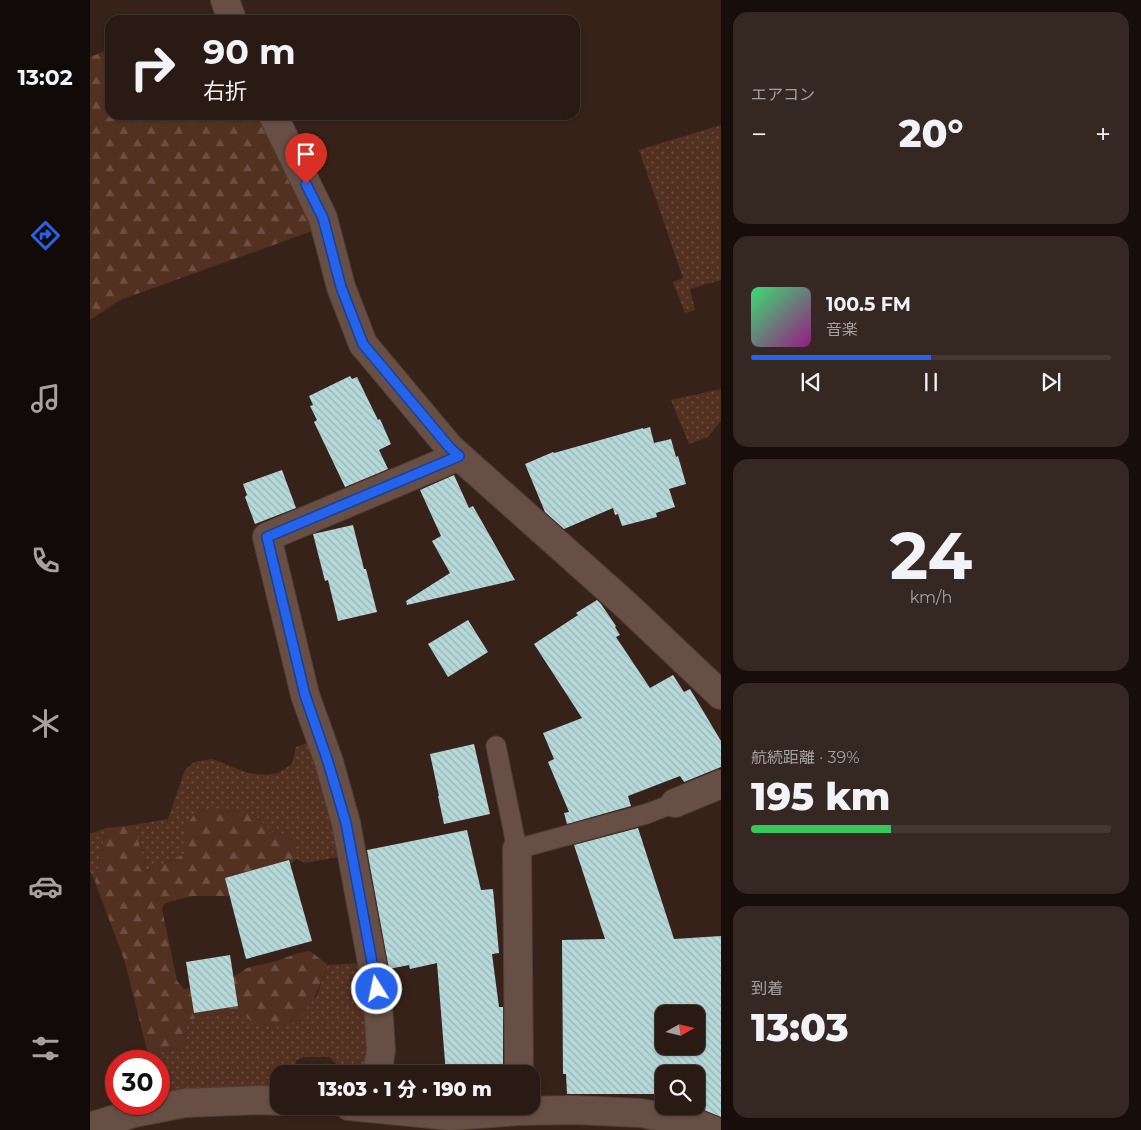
<!DOCTYPE html>
<html lang="ja">
<meta charset="utf-8">
<style>
:root{--surface:#291a13;--page:#352721;--text:#f1f3f6;--muted:#a5a1a0;--line:#453833;--accent:#2563eb}
body{margin:0;font-family:Montserrat,"Noto Sans JP",sans-serif;background:var(--page);color:var(--text);height:100vh;display:flex;flex-direction:column;font-size:19px;white-space:nowrap}
*{box-sizing:border-box;margin:0}
p{font-size:16px;color:var(--muted)}
.icon{flex:none;width:28px;height:28px;fill:none;stroke:currentColor;stroke-width:2;stroke-linecap:round;stroke-linejoin:round}
.map{position:relative;flex:1;overflow:hidden}
.drawer{display:flex;flex-direction:column;gap:12px;padding:12px;background:#170e0a;width:420px}
.drawer>*{flex:none}
.hud{position:absolute;left:15px;top:15px;width:475px;height:105px;border-radius:15px;box-shadow:0 1px 4px #0004,0 0 0 1px var(--line);background:#291a13;color:var(--text);overflow:hidden}
.needle{width:32px;rotate:82deg}
.controls{position:absolute;left:565px;top:1005px;display:grid;gap:10px}
.controls a{display:grid;place-items:center;width:50px;height:50px;border-radius:10px;background:var(--surface);box-shadow:0 1px 4px #0004,0 0 0 1px var(--line);font-size:25px}
.speed{position:absolute;left:15px;top:1050px;display:flex;gap:10px;font-size:25px;font-weight:700;text-align:center}
.speed>*{display:grid;place-content:center;width:65px;height:65px;border-radius:50%;background:var(--surface);box-shadow:0 1px 4px #0004,0 0 0 1px var(--line);line-height:1}
.speed .limit{border:8px solid #d22;background:#fff;color:#111}
.pin{position:absolute;display:grid;place-items:center;width:42px;height:42px;color:#fff;margin:-51px -21px;border-radius:50% 50% 50% 0;rotate:-45deg;box-shadow:0 0 5px #0007}
.pin .icon{rotate:45deg}
.me{position:absolute;width:55px;margin:-28px;rotate:350deg;stroke-linejoin:round;filter:drop-shadow(0 0 4px #0008)}
.turn{display:flex;align-items:center;gap:18px;height:105px;padding:0 15px;font-size:22px}
.turn .icon{width:65px;height:65px;stroke-width:2.5}
.turn b{display:block;font-size:35px;line-height:42px}
.big{font-size:38px;font-weight:800;line-height:1.1}
.drawer .card{flex:1;display:flex;flex-direction:column;justify-content:center;gap:8px;min-width:0;padding:0 18px;border-radius:15px;background:var(--page)}
.drawer .dial{align-items:center;gap:0}
.dial b{font-size:65px;line-height:1}
.song{display:flex;align-items:center;gap:15px}
.cover{width:60px;height:60px;border-radius:8px;background:linear-gradient(135deg,hsl(140 70% 55%),hsl(310 70% 35%))}
.played{height:5px;border-radius:2px;background:linear-gradient(90deg,var(--accent) 50%,var(--line) 50%)}
.keys{display:flex;justify-content:space-around;direction:ltr}
.heat{display:flex;justify-content:space-between;align-items:center;font-size:28px;direction:ltr}
.charge{height:8px;border-radius:4px;background:linear-gradient(90deg,#34c759 39%,var(--line) 0)}
.trip{position:absolute;left:180px;top:1065px;width:270px;height:50px;border-radius:15px;background:var(--surface);box-shadow:0 1px 4px #0004,0 0 0 1px var(--line);font-weight:800;line-height:50px;text-align:center}
main{display:flex;flex:1;min-height:0}
.dock{display:flex;flex-direction:column;width:90px;justify-content:space-around;align-items:center;background:#100a08;color:var(--muted)}
.dock .icon{width:35px;height:35px}
.dock .on{color:var(--accent)}
.dock b{font-size:22px;color:var(--text)}
.map>svg:first-child{display:block}
</style>
<main>
<nav class="dock">
<b>13:02</b>
<svg class="icon on" aria-label="directions" viewBox="0 0 24 24"><path d="M12 3l9 9-9 9-9-9zM9 14v-3h6M13 9l2 2-2 2"/></svg>
<svg class="icon" aria-label="music" viewBox="0 0 24 24"><path d="M9 18V5l10-2v13"/><circle cx="6" cy="18" r="3"/><circle cx="16" cy="16" r="3"/></svg>
<svg class="icon" aria-label="phone" viewBox="0 0 24 24"><path d="M5 4h4l2 5-3 2q2 4 5 5l2-3 5 2v4C11 20 4 13 5 4z"/></svg>
<svg class="icon" aria-label="climate" viewBox="0 0 24 24"><path d="M12 3v18M4 7l16 10M4 17L20 7"/></svg>
<svg class="icon" aria-label="car" viewBox="0 0 24 24"><path d="M5 17H2v-5l4-1 3-4h7l3 4 3 1v5h-3M9 17h6M6 11h13"/><circle cx="7" cy="17" r="2"/><circle cx="17" cy="17" r="2"/></svg>
<svg class="icon" aria-label="filters" viewBox="0 0 24 24"><path d="M4 7h16M4 17h16"/><circle cx="9" cy="7" r="2"/><circle cx="15" cy="17" r="2"/></svg>
</nav>
<div class="map">
<svg width="631" height="1130" viewBox="0 0 631 1130">
<defs>
<pattern id="grass-dots" width="8" height="8" patternUnits="userSpaceOnUse" patternTransform="scale(1.25)"><rect width="8" height="8" fill="#533121"/><path d="M2 2h.1M6 6h.1" fill="none" stroke="#6d4f41" stroke-width="1.8" stroke-linecap="round"/></pattern>
<pattern id="forest-firs" width="22" height="20" patternUnits="userSpaceOnUse" patternTransform="scale(1.25)"><rect width="22" height="20" fill="#533121"/><path d="M5 1l3.5 6h-7zM16 11l3.5 6h-7z" fill="#6d4f41"/></pattern>
<pattern id="building-back-hatch" width="6" height="6" patternUnits="userSpaceOnUse" patternTransform="scale(1.25)"><rect width="6" height="6" fill="#b5d8d9"/><path d="M-1 5l2 2M0 0l6 6M5-1l2 2" fill="none" stroke="#9bb4b4"/></pattern>
</defs>
<rect width="100%" height="100%" fill="#372219"/>
<g fill="url(#grass-dots)">
<path d="M631,125V280L600,289L605,310L595,313L583,282L593,278L549,150Z"/>
<path d="M631,389V422L629,423L618,437L599,444L581,400Z"/>
<path d="M221,742L254,856L215,863L206,859L203,836L182,832L163,814L96,827V853L57,872L44,825L78,819L95,770L104,762L122,759L158,773L176,775L188,773L202,764L206,747Z"/>
<path d="M16,828L5,882L0,871V834Z"/>
<path d="M276,963L279,1074H246L247,1065L239,1057H213L206,1061L204,1074H189V1090L69,1094V1061H60L59,1054L96,1048L97,1020L150,1010L166,1026L226,997L238,965Z"/>
</g>
<g fill="url(#forest-firs)">
<path d="M20,49V115H172L225,230L30,300L0,320V57Z"/>
<path d="M107,810H137L163,814L182,832L204,836L206,859L192,872L140,896H102L75,903L72,909L87,981L94,989L134,983L157,968L186,961L208,953L220,951L238,965C230,985 219,1017 197,1026C190,1028 174,1026 166,1026L150,1010L97,1020L96,1048L58,1054L35,962L5,882L16,828L44,825L57,872L96,853V827Z"/>
</g>
<g fill="url(#building-back-hatch)" fill-rule="evenodd">
<path d="M260,376L262,379L267,377L288,420L290,419L301,444L289,450L298,469L255,487L224,422L227,420L220,406L223,405L219,396Z"/>
<path d="M560,427L564,443L581,439L586,457L588,456L596,484L579,489L585,507L566,513L567,517L532,526L528,514L525,515L523,508L474,529L455,512L435,464L463,452L464,453L553,428V429Z"/>
<path d="M192,470L206,508L165,524L155,497L157,495L153,484Z"/>
<path d="M364,475L379,508L383,506L425,580L317,605L316,601L360,573L342,541L351,536L330,490Z"/>
<path d="M263,525L274,569H276L287,612L248,621L238,580L235,581L223,534Z"/>
<path d="M507,600L511,604L526,626L525,627L530,635L526,637L560,688L583,675L594,692L600,689L631,741V767L594,782L590,776L538,796L541,806L477,824L474,813L479,812L458,762L464,759L453,733L492,718L444,644L488,615L486,613Z"/>
<path d="M378,620L398,652L358,677L338,644Z"/>
<path d="M384,744L400,814L354,824L348,796H349L340,754Z"/>
<path d="M548,828L584,939L631,936V1117L609,1108L600,1106H606V1074H574V1094H477L476,1074H473L472,940L515,939L484,845ZM574,1014H606V1046H574Z"/>
<path d="M377,830L391,890L403,889L409,953L402,954L409,1007H413V1074H356L347,963L320,969L319,965L299,969L277,850Z"/>
<path d="M199,860L222,941L156,959L135,878Z"/>
<path d="M140,955L148,1006L104,1013L96,962Z"/>
</g>
<g fill="none" stroke-linecap="round" stroke-linejoin="round">
<g stroke="#503d37" stroke-width="21">
<path id="lane" d="M406,746L427,849L556,814L585,803"/>
</g>
<g stroke="#503d37" stroke-width="30">
<g id="street">
<path d="M135,0L142,20"/>
<path d="M183,115L233,218L251,287L273,344L360,448L535,604L631,695"/>
<path d="M585,803L631,784"/>
<path d="M427,849L429,1074"/>
<path d="M287,1074L291,1050L287,989L256,823L239,762L215,695L177,537L369,456"/>
<path d="M259,1106L361,1116L429,1111L484,1110L551,1113L604,1123L623,1130"/>
<path d="M0,1127L44,1113L95,1103L172,1100L189,1101"/>
</g>
</g>
<use href="#lane" stroke="#674f45" stroke-width="19"/>
<use href="#street" stroke="#674f45" stroke-width="28"/>
</g>
<g fill="none" stroke-linecap="round" stroke-linejoin="round">
<g stroke="#184099" stroke-width="12">
<path id="route" d="M216,184L233,218L251,287L273,344L360,448L369,456L177,537L215,695L238,762L256,823L287,989"/>
</g>
<use href="#route" stroke="#2563eb" stroke-width="9"/>
</g>
</svg>
<div class="controls">
<a><svg class="needle" viewBox="-14 -14 28 28"><path d="M0-13l5 13h-10z" fill="#e53935"/><path d="M0 13l5-13h-10z" fill="#a5a1a0"/></svg></a>
<a><svg class="icon" aria-label="search" viewBox="0 0 24 24"><circle cx="10" cy="10" r="6"/><path d="M15 15l6 6"/></svg></a>
</div>
<div class="speed"><div class="limit">30</div></div>
<div class="pin" style="left:216px;top:184px;background:#d93025"><svg class="icon" aria-label="arrive" viewBox="0 0 24 24"><path d="M6 21V4h12l-3 4 3 4H6"/></svg></div>
<svg class="me" style="left:287px;top:989px" viewBox="-20 -20 40 40"><circle r="17" fill="#2563eb" stroke="#fff" stroke-width="3"/><path d="M0-11L8 9 0 5-8 9z" fill="#fff"/></svg>
<div class="trip">13:03 · 1 分 · 190 m</div>
<div class="hud">
<div class="turn"><svg class="icon" aria-label="right" viewBox="0 0 24 24"><path d="M7 20v-9h11M14 6l5 5-5 5"/></svg><div><b>90 m</b>右折</div></div>
</div>
</div>
<section class="drawer">
<div class="card"><p>エアコン</p>
<div class="heat"><a>−</a><b class="big">20°</b><a>+</a></div>
</div>
<div class="card">
<div class="song"><i class="cover"></i><div><b>100.5 FM</b><p>音楽</p></div></div>
<div class="played"></div>
<div class="keys"><svg class="icon" aria-label="previous" viewBox="0 0 24 24"><path d="M18 5L8 12l10 7zM5 5v14"/></svg><svg class="icon" aria-label="pause" viewBox="0 0 24 24"><path d="M8 5v14M16 5v14"/></svg><svg class="icon" aria-label="next" viewBox="0 0 24 24"><path d="M6 5l10 7-10 7zM19 5v14"/></svg></div>
</div>
<div class="card dial"><b>24</b><p>km/h</p></div>
<div class="card"><p>航続距離 · 39%</p><b class="big">195 km</b><div class="charge"></div></div>
<div class="card"><p>到着</p><b class="big">13:03</b></div>
</section>
</main>
